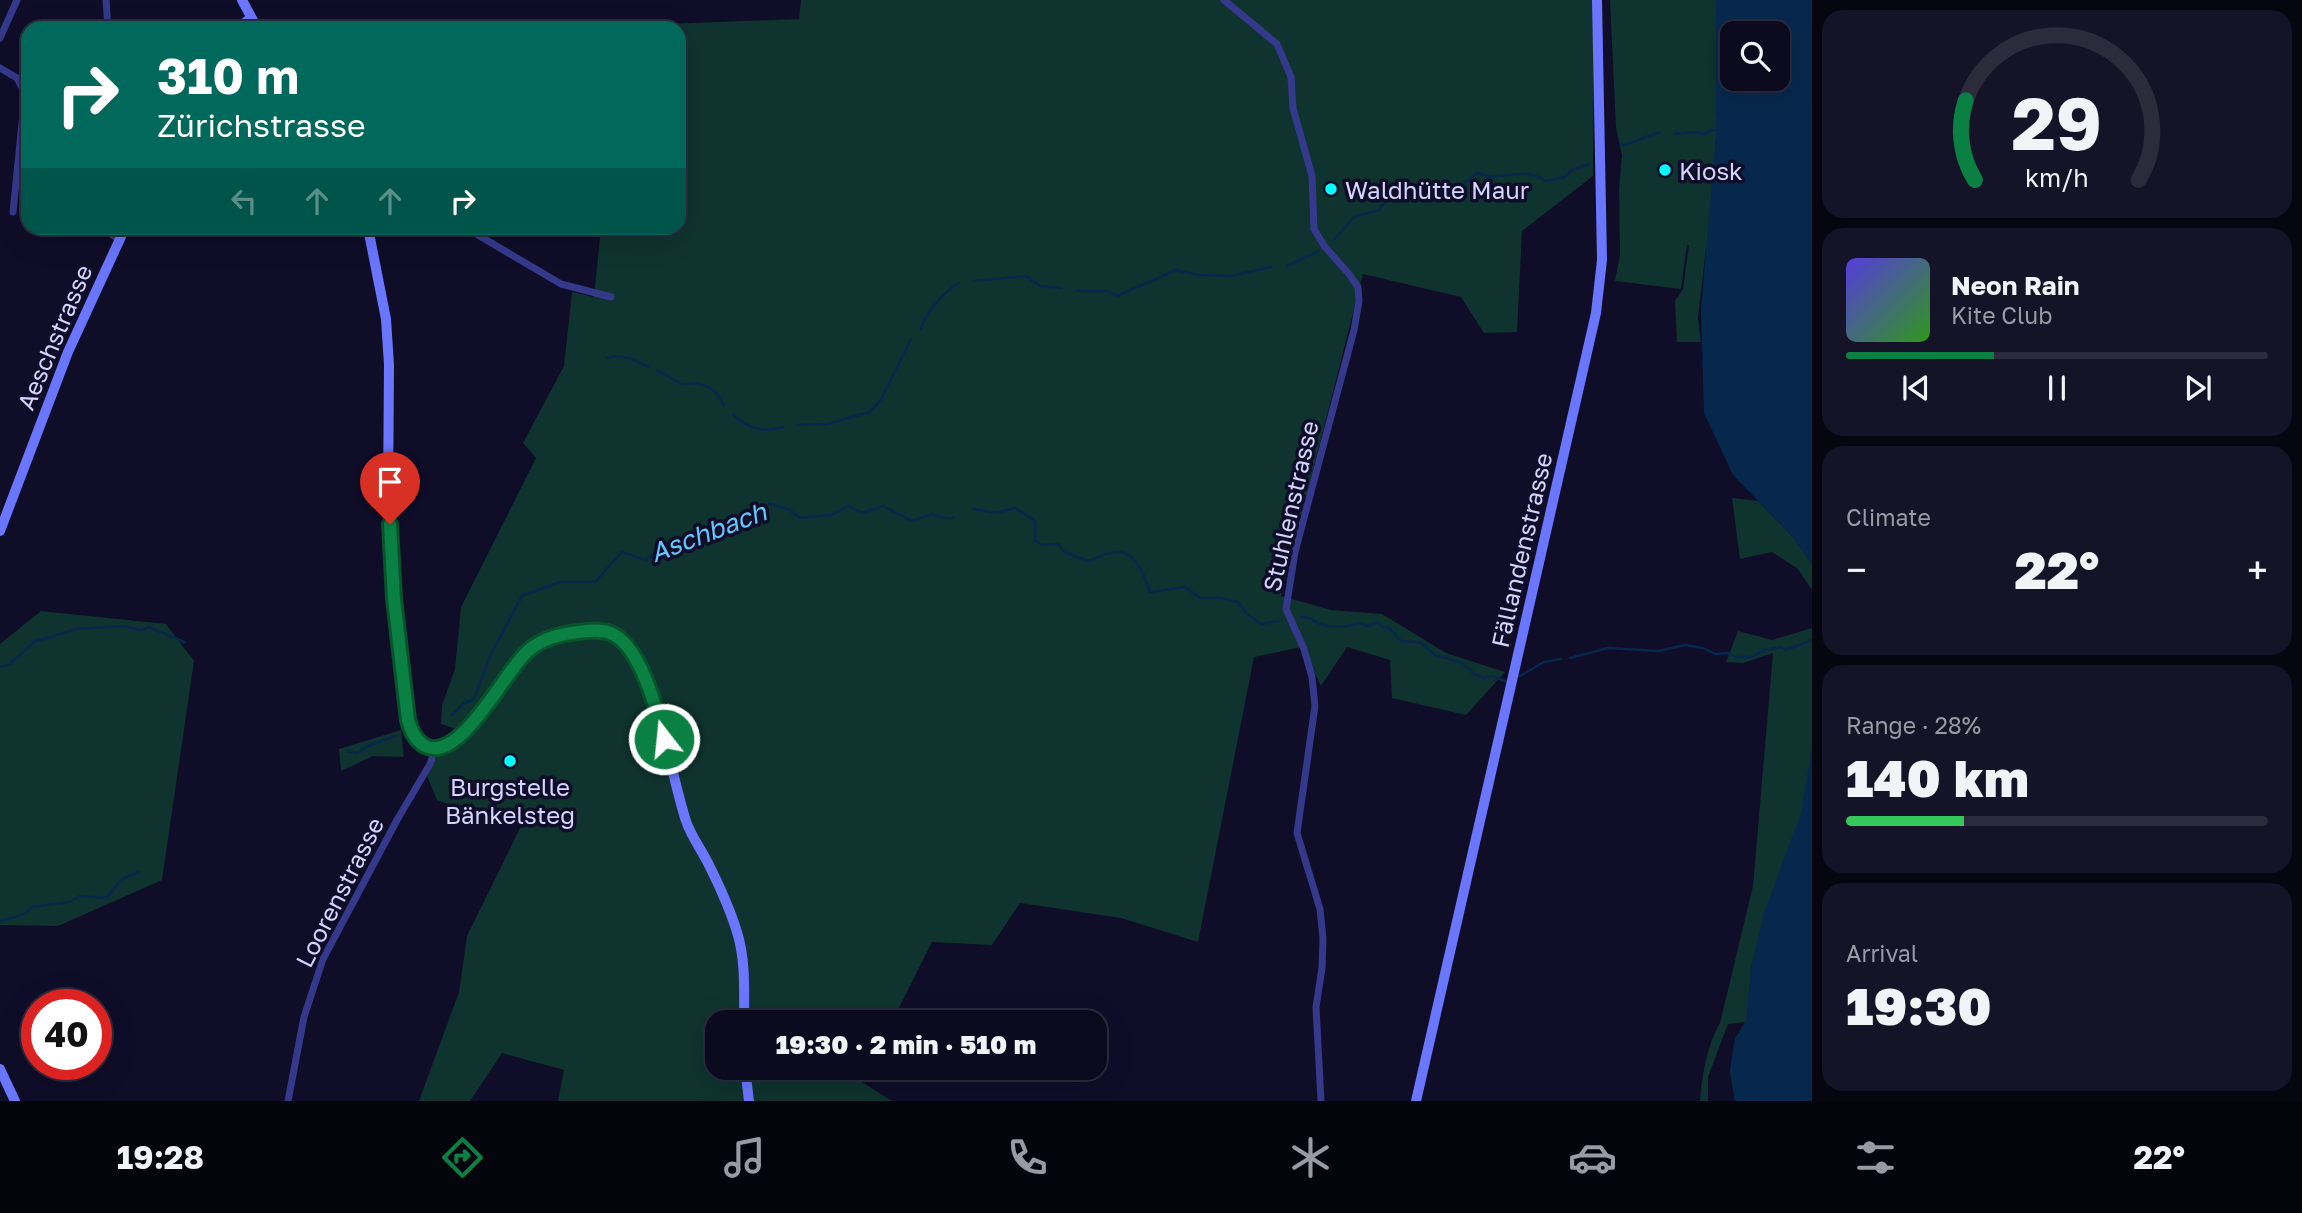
<!DOCTYPE html>
<meta charset="utf-8">
<style>
:root{--surface:#0b0a1e;--page:#141327;--text:#f1f3f6;--muted:#9a9aa4;--line:#2b2b3c;--accent:#0b8043}
body{margin:0;font-family:"Golos Text",sans-serif;background:var(--page);color:var(--text);height:100vh;display:flex;flex-direction:column;font-size:26px;white-space:nowrap}
*{box-sizing:border-box;margin:0}
p{font-size:23px;color:var(--muted)}
.icon{flex:none;width:38px;height:38px;fill:none;stroke:currentColor;stroke-width:2;stroke-linecap:round;stroke-linejoin:round}
.map{position:relative;flex:1;overflow:hidden}
.side{display:flex;flex-direction:column;gap:10px;padding:10px;background:#060610;width:490px}
.side>*{flex:none}
.guide{position:absolute;left:21px;top:21px;width:665px;height:214px;border-radius:21px;box-shadow:0 7px 28px #0002,0 0 0 2px var(--line);background:#00695c;color:#fff;overflow:hidden}
.tools{position:absolute;left:1720px;top:21px;display:grid;gap:14px}
.tools a{display:grid;place-items:center;width:70px;height:70px;border-radius:14px;background:var(--surface);box-shadow:0 7px 28px #0002,0 0 0 2px var(--line);font-size:35px}
.speed{position:absolute;left:21px;top:989px;display:flex;gap:14px;font-size:35px;font-weight:700;text-align:center}
.speed>*{display:grid;place-content:center;width:91px;height:91px;border-radius:50%;background:var(--surface);box-shadow:0 7px 28px #0002,0 0 0 2px var(--line);line-height:1}
.speed .limit{border:10px solid #d22;background:#fff;color:#111}
.pin{position:absolute;display:grid;place-items:center;width:60px;height:60px;color:#fff;margin:-72px -30px;border-radius:50% 50% 50% 0;rotate:-45deg;box-shadow:0 0 7px #0007}
.pin .icon{rotate:45deg}
.me{position:absolute;width:77px;margin:-38px;rotate:344deg;stroke-linejoin:round;filter:drop-shadow(0 0 5px #0008)}
.turn{display:flex;align-items:center;gap:24px;height:147px;padding:0 21px;font-size:32px}
.turn .icon{width:91px;height:91px;stroke-width:2.5}
.turn b{display:block;font-size:49px;line-height:60px}
.lanes{display:flex;align-items:center;height:66px;padding:0 21px;background:#0003;justify-content:center;gap:35px;direction:ltr}
.lanes .off{opacity:.35}
.big{font-size:52px;font-weight:800;line-height:1.1}
.side .widget{flex:1;display:flex;flex-direction:column;justify-content:center;gap:10px;min-width:0;padding:0 24px;border-radius:21px;background:var(--page)}
.side .dial{align-items:center;gap:0}
.dial svg{height:182px;overflow:visible;fill:none;stroke:var(--line);stroke-width:7;stroke-linecap:round;text-anchor:middle}
.dial text{fill:var(--text);stroke:none}
.song{display:flex;align-items:center;gap:21px}
.cover{width:84px;height:84px;border-radius:10px;background:linear-gradient(135deg,hsl(250 70% 55%),hsl(110 70% 35%))}
.played{height:7px;border-radius:4px;background:linear-gradient(90deg,var(--accent) 35%,var(--line) 35%)}
.keys{display:flex;justify-content:space-around;direction:ltr}
.heat{display:flex;justify-content:space-between;align-items:center;font-size:38px;direction:ltr}
.charge{height:10px;border-radius:5px;background:linear-gradient(90deg,#34c759 28%,var(--line) 0)}
.trip{position:absolute;left:705px;top:1010px;width:402px;height:70px;border-radius:21px;background:var(--surface);box-shadow:0 7px 28px #0002,0 0 0 2px var(--line);font-weight:800;line-height:70px;text-align:center}
.tab-bar{display:flex;height:112px;justify-content:space-around;align-items:center;background:#04040c;color:var(--muted)}
.tab-bar .icon{width:49px;height:49px}
.tab-bar .current{color:var(--accent)}
.tab-bar b{font-size:32px;color:var(--text)}
main{display:flex;flex:1;min-height:0}
.map>svg:first-child{display:block}
</style>
<main>
<div class="map">
<svg width="1812" height="1101" viewBox="0 0 1812 1101">
<rect width="100%" height="100%" fill="#0f0d28"/>
<g fill="#0f332e">
<path d="M801,0H1594L1593,176L1522,231L1517,332L1484,333L1461,297L1363,274L1281,596L1331,610L1382,614L1446,653L1505,672L1466,715L1392,698L1390,660L1347,647L1321,686L1302,647L1254,657L1198,942L1121,918L1020,903L992,945L932,942L892,1022H718V1068H870L862,1082L892,1101H558L564,1070L502,1053L470,1101H419L459,992L467,936L525,818L458,808L437,800L427,776L434,760L465,732L441,724L442,705L455,669L461,607L536,458L523,443L564,366L572,292L594,297L601,228H679V28H639V25L799,19Z"/>
<path d="M1610,0H1716V138L1708,249H1706L1698,318L1701,342H1677L1675,301L1683,289L1689,245H1687L1681,289L1615,281L1620,254L1619,189L1622,155L1616,128Z"/>
<path d="M1732,498L1758,501L1793,537L1812,564V590L1798,569L1772,552L1740,559Z"/>
<path d="M41,611L166,624L194,661L162,880L58,926L0,925V644Z"/>
<path d="M1812,628V807L1751,968L1748,1014L1735,1101L1730,1071L1735,1039L1745,1022L1728,1024L1708,1077V1101H1700C1702,1075 1707,1045 1720,1023L1753,886L1773,653L1743,663L1726,662L1738,631L1772,640Z"/>
<path d="M401,730L404,757L373,756L341,771L339,749Z"/>
</g>
<g fill="#07284d" fill-rule="evenodd">
<path d="M1716,0H1812V564L1793,537L1733,475L1704,413L1701,309L1716,138ZM1732,33H1778V79H1732Z"/>
<path d="M1812,747V1101H1735L1730,1071L1735,1039L1746,1022L1751,968L1764,913L1801,813Z"/>
</g>
<g fill="none" stroke-linecap="round" stroke-linejoin="round">
<g stroke="#07284d" stroke-width="2.5">
<path d="M1674,134L1693,132L1705,134L1711,130H1715"/>
<path d="M1621,145C1636,144 1646,134 1660,133"/>
<path d="M1333,241L1354,217L1379,210L1386,201L1456,190L1477,173C1502,183 1522,165 1546,181L1565,177L1572,170L1589,164"/>
<path d="M1287,266L1319,251"/>
<path d="M974,281L1026,276L1040,286L1061,288"/>
<path d="M1077,291H1107L1117,296L1176,270L1199,275L1230,276L1271,267"/>
<path d="M921,329C925,313 944,292 959,283"/>
<path d="M607,358C620,353 636,360 648,367"/>
<path d="M657,371C666,373 673,381 682,384C686,385 690,383 694,383C710,385 718,392 724,406"/>
<path d="M733,414C745,428 765,433 783,427"/>
<path d="M797,425L828,424L869,412L880,401L911,339"/>
<path d="M974,509L995,513L1015,508L1035,521V541L1042,545L1058,544L1064,552L1089,561C1097,558 1108,552 1116,552C1137,551 1144,576 1150,592L1185,587L1200,598H1221L1238,602L1247,614L1261,624L1279,621"/>
<path d="M1301,617C1309,617 1311,619 1318,623C1330,628 1347,628 1359,623L1368,626L1377,622L1383,627L1389,628L1401,641L1420,642L1435,655L1463,663L1474,674L1484,678L1493,676L1507,682"/>
<path d="M1570,658L1608,648L1658,651L1685,645L1703,648L1715,654L1728,653L1736,657H1751L1765,650L1781,647L1786,650L1812,640"/>
<path d="M0,667L10,664L34,642L76,629L123,626L141,630L149,627L184,642"/>
<path d="M1520,676L1544,662L1561,659"/>
<path d="M452,715L463,704L474,699L490,656L522,596L560,582H595L622,552L646,560L672,540L717,527L730,516H746L770,504L788,509L800,518L831,515L849,506L862,513L883,506L912,521L932,514L948,519L954,518"/>
<path d="M346,751L357,753L368,746L395,736"/>
<path d="M0,921L25,914L32,907L69,902L80,896L107,898L122,879L139,872"/>
</g>
<g stroke="#34398c" stroke-width="7">
<path d="M106,0L108,28"/>
<path d="M1224,0L1277,44L1291,77L1293,108L1312,176L1314,229L1325,247L1349,274L1358,287L1359,301L1354,330L1295,552L1286,609L1304,649L1312,677L1315,706L1297,833L1320,909L1323,938L1322,968L1316,1007L1321,1101"/>
<path d="M0,38L17,0"/>
<path d="M0,68L17,78L25,93L13,212"/>
<path d="M102,228L119,239"/>
<path d="M466,228L561,284L611,297"/>
<path d="M288,1101L304,1017L323,959L397,820L430,764L435,749"/>
</g>
<g stroke="#6b76ff" stroke-width="10">
<path d="M242,0L257,28"/>
<path d="M238,28L251,18"/>
<path d="M368,228L386,319L389,365L388,500L394,599L411,731C448,792 505,669 529,650C546,635 587,625 610,633C651,648 672,780 686,821C691,836 701,849 708,863C719,885 730,909 737,932C746,961 744,992 744,1022"/>
<path d="M0,531L68,352L125,228"/>
<path d="M745,1068L749,1101"/>
<path d="M0,1069L15,1101"/>
<path d="M1416,1101L1596,313L1602,260L1597,0"/>
</g>
</g>
<g fill="none" stroke-linecap="round" stroke-linejoin="round">
<g stroke="#07532c" stroke-width="18">
<path id="route" d="M390,524L394,599L408,720C411,731 415,740 425,746C461,764 506,668 529,650C543,638 560,634 578,632C588,631 600,629 610,633C640,644 657,710 664,739"/>
</g>
<use href="#route" stroke="#0b8043" stroke-width="12"/>
</g>
<g fill="#0ff" stroke="#0f0d28" stroke-width="2.5">
<circle cx="1665" cy="170" r="7"/>
<circle cx="1331" cy="189" r="7"/>
<circle cx="510" cy="761" r="7"/>
</g>
<g text-anchor="middle" dominant-baseline="central" stroke-width="7" stroke-linejoin="round" paint-order="stroke">
<g font-size="24" fill="#d5d4ff" stroke="#0f0d28" text-anchor="start">
<text x="1679" y="170">Kiosk</text>
<text x="1345" y="189">Waldhütte Maur</text>
<text x="510" y="786" text-anchor="middle">Burgstelle<tspan x="510" dy="28">Bänkelsteg</tspan></text>
</g>
<g font-size="24" fill="#d5d4ff" stroke="#0f0d28">
<text transform="translate(54 337) rotate(-67)">Aeschstrasse</text>
<text transform="translate(1290 506) rotate(-77)">Stuhlenstrasse</text>
<text transform="translate(1521 550) rotate(-77)">Fällandenstrasse</text>
<text transform="translate(339 892) rotate(-63)">Loorenstrasse</text>
</g>
<g font-size="26" font-style="italic" fill="#62c6ff" stroke="#0f0d28">
<text transform="translate(708 532) rotate(-21)">Aschbach</text>
</g>
</g>
</svg>
<div class="tools">
<a><svg class="icon" aria-label="search" viewBox="0 0 24 24"><circle cx="10" cy="10" r="6"/><path d="M15 15l6 6"/></svg></a>
</div>
<div class="speed"><div class="limit">40</div></div>
<div class="pin" style="left:390px;top:524px;background:#d93025"><svg class="icon" aria-label="arrive" viewBox="0 0 24 24"><path d="M6 21V4h12l-3 4 3 4H6"/></svg></div>
<svg class="me" style="left:664px;top:739px" viewBox="-20 -20 40 40"><circle r="17" fill="#0b8043" stroke="#fff" stroke-width="3"/><path d="M0-11L8 9 0 5-8 9z" fill="#fff"/></svg>
<div class="trip">19:30 · 2 min · 510 m</div>
<div class="guide">
<div class="turn"><svg class="icon" aria-label="right" viewBox="0 0 24 24"><path d="M7 20v-9h11M14 6l5 5-5 5"/></svg><div><b>310 m</b>Zürichstrasse</div></div>
<div class="lanes"><svg class="icon off" aria-label="left" viewBox="0 0 24 24"><path d="M17 20v-9H6M10 6l-5 5 5 5"/></svg><svg class="icon off" aria-label="ahead" viewBox="0 0 24 24"><path d="M12 20V5M6 11l6-6 6 6"/></svg><svg class="icon off" aria-label="ahead" viewBox="0 0 24 24"><path d="M12 20V5M6 11l6-6 6 6"/></svg><svg class="icon" aria-label="right" viewBox="0 0 24 24"><path d="M7 20v-9h11M14 6l5 5-5 5"/></svg></div>
</div>
</div>
<section class="side">
<div class="widget dial"><svg viewBox="0 0 100 80">
<path d="M14 69A42 42 0 1 1 86 69"/>
<path d="M14 69A42 42 0 0 1 10 34" stroke="#0b8043"/>
<text x="50" y="56" font-size="32" font-weight="700">29</text>
<text x="50" y="72" font-size="11">km/h</text>
</svg></div>
<div class="widget">
<div class="song"><i class="cover"></i><div><b>Neon Rain</b><p>Kite Club</p></div></div>
<div class="played"></div>
<div class="keys"><svg class="icon" aria-label="previous" viewBox="0 0 24 24"><path d="M18 5L8 12l10 7zM5 5v14"/></svg><svg class="icon" aria-label="pause" viewBox="0 0 24 24"><path d="M8 5v14M16 5v14"/></svg><svg class="icon" aria-label="next" viewBox="0 0 24 24"><path d="M6 5l10 7-10 7zM19 5v14"/></svg></div>
</div>
<div class="widget"><p>Climate</p>
<div class="heat"><a>−</a><b class="big">22°</b><a>+</a></div>
</div>
<div class="widget"><p>Range · 28%</p><b class="big">140 km</b><div class="charge"></div></div>
<div class="widget"><p>Arrival</p><b class="big">19:30</b></div>
</section>
</main>
<nav class="tab-bar">
<b>19:28</b>
<svg class="icon current" aria-label="directions" viewBox="0 0 24 24"><path d="M12 3l9 9-9 9-9-9zM9 14v-3h6M13 9l2 2-2 2"/></svg>
<svg class="icon" aria-label="music" viewBox="0 0 24 24"><path d="M9 18V5l10-2v13"/><circle cx="6" cy="18" r="3"/><circle cx="16" cy="16" r="3"/></svg>
<svg class="icon" aria-label="phone" viewBox="0 0 24 24"><path d="M5 4h4l2 5-3 2q2 4 5 5l2-3 5 2v4C11 20 4 13 5 4z"/></svg>
<svg class="icon" aria-label="climate" viewBox="0 0 24 24"><path d="M12 3v18M4 7l16 10M4 17L20 7"/></svg>
<svg class="icon" aria-label="car" viewBox="0 0 24 24"><path d="M5 17H2v-5l4-1 3-4h7l3 4 3 1v5h-3M9 17h6M6 11h13"/><circle cx="7" cy="17" r="2"/><circle cx="17" cy="17" r="2"/></svg>
<svg class="icon" aria-label="filters" viewBox="0 0 24 24"><path d="M4 7h16M4 17h16"/><circle cx="9" cy="7" r="2"/><circle cx="15" cy="17" r="2"/></svg>
<b>22°</b>
</nav>
